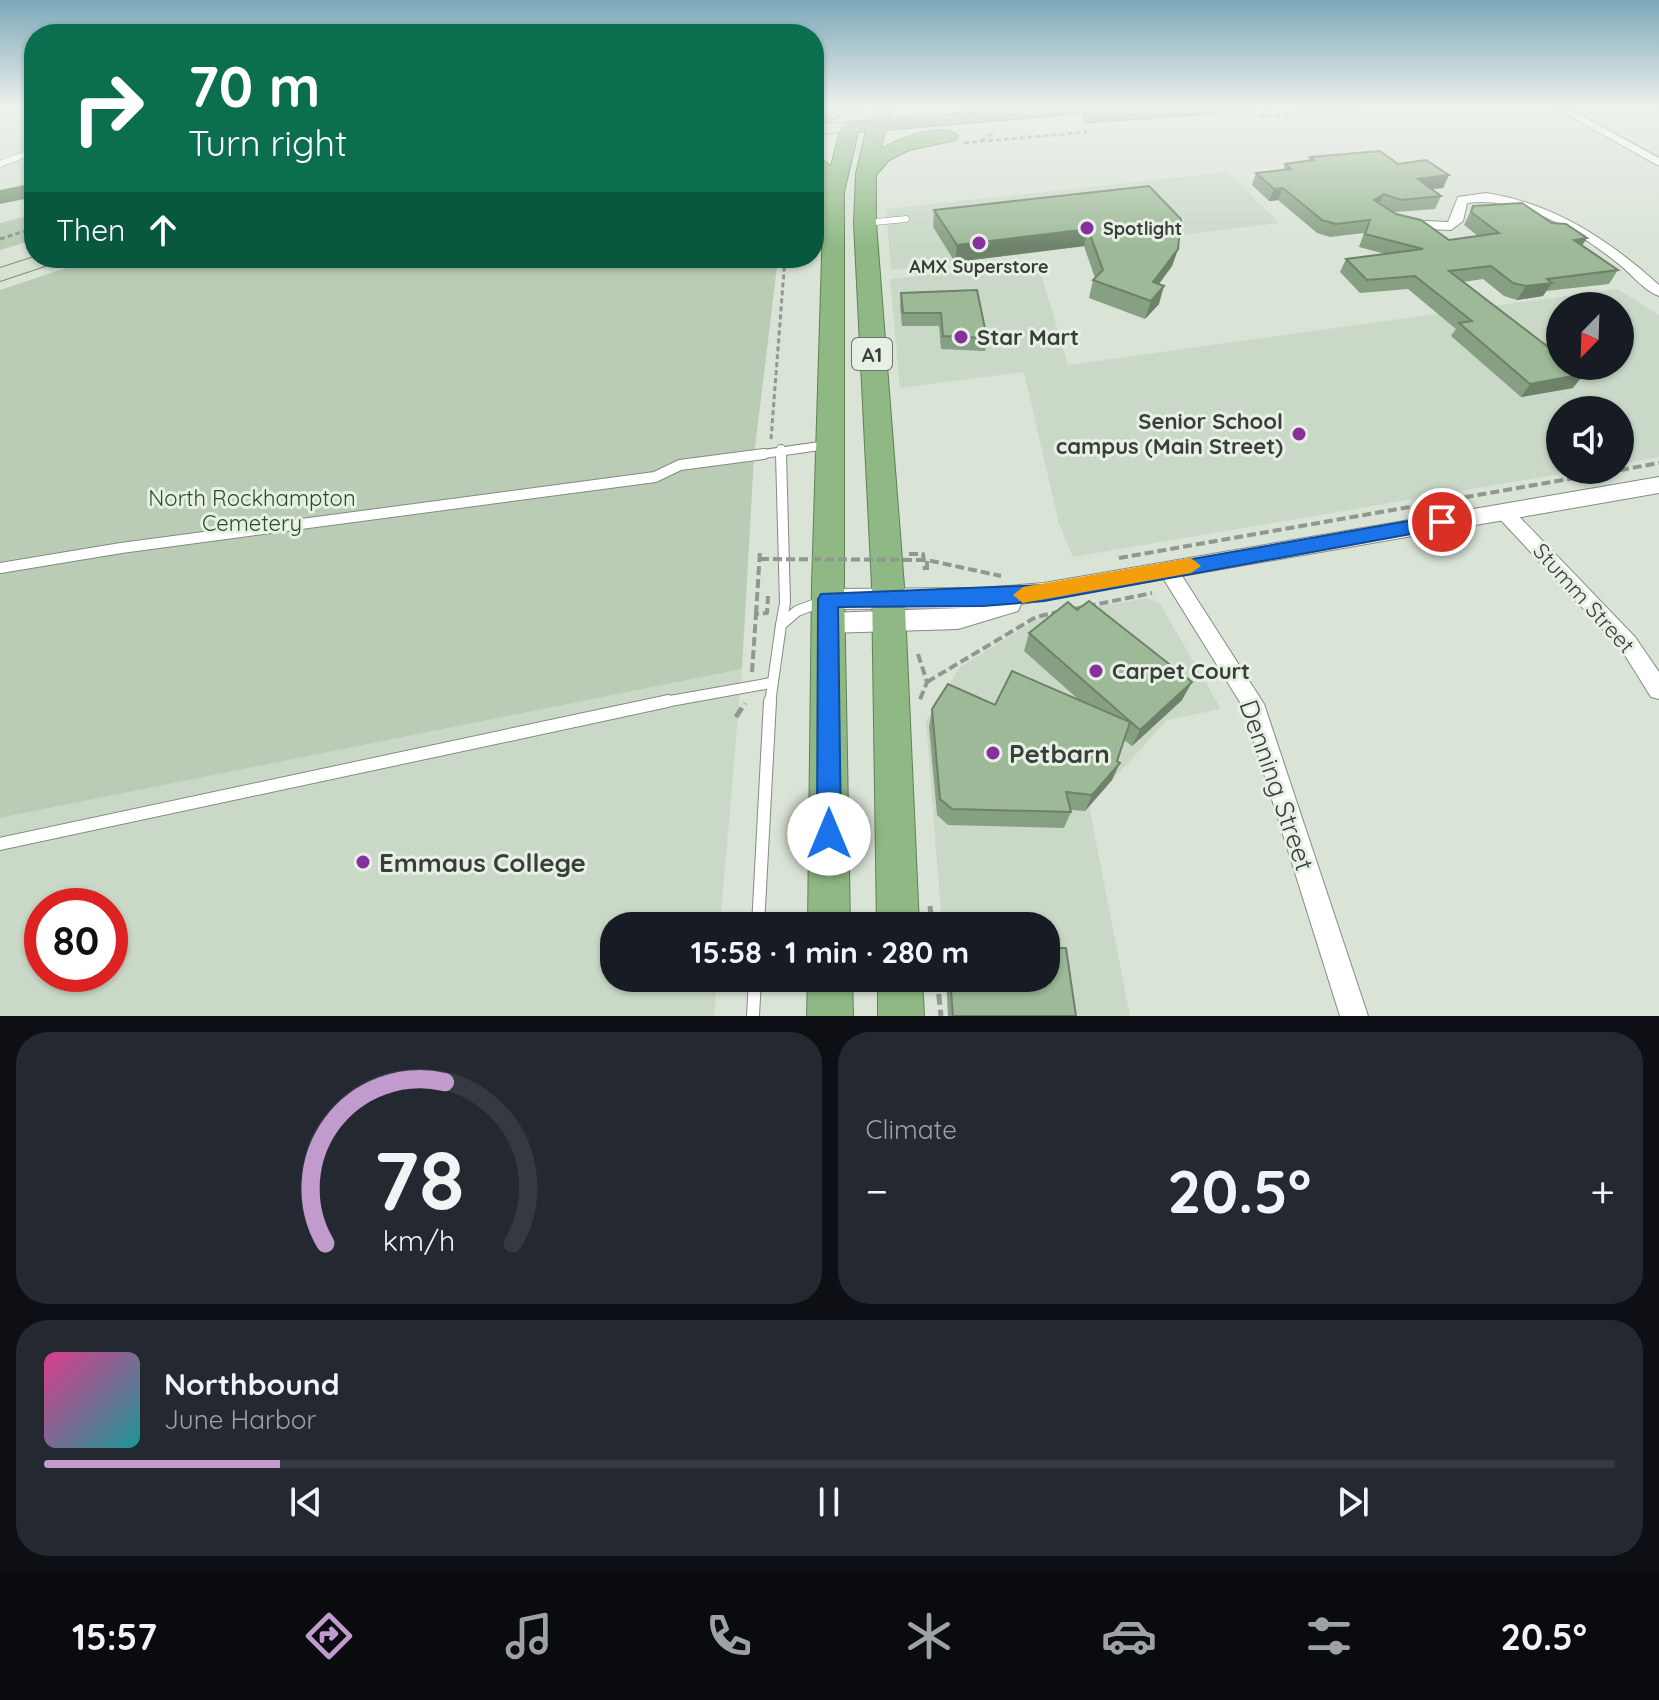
<!DOCTYPE html>
<meta charset="utf-8">
<style>
:root{--surface:#171b24;--page:#242831;--text:#f1f3f6;--muted:#9ea1a6;--line:#363941;--accent:#c19bce}
body{margin:0;font-family:Quicksand,sans-serif;background:var(--page);color:var(--text);height:100vh;display:flex;flex-direction:column;font-size:30px;white-space:nowrap}
*{box-sizing:border-box;margin:0}
p{font-size:26px;color:var(--muted)}
.icon{flex:none;width:44px;height:44px;fill:none;stroke:currentColor;stroke-width:2;stroke-linecap:round;stroke-linejoin:round}
.map{position:relative;height:1016px;overflow:hidden}
.sheet{display:flex;flex-direction:column;gap:16px;padding:16px;background:#0d0f14;flex:1}
.sheet>*{flex:none}
.hud{position:absolute;left:24px;top:24px;width:800px;height:244px;border-radius:32px;box-shadow:0 2px 6px #0004;background:#0b6e4f;color:#fff;overflow:hidden}
.needle{width:52px;rotate:203deg}
.tools{position:absolute;left:1546px;top:292px;display:grid;gap:16px}
.tools a{display:grid;place-items:center;width:88px;height:88px;border-radius:50%;background:var(--surface);box-shadow:0 2px 6px #0004;font-size:40px}
.speed{position:absolute;left:24px;top:888px;display:flex;gap:16px;font-size:40px;font-weight:700;text-align:center}
.speed>*{display:grid;place-content:center;width:104px;height:104px;border-radius:50%;background:var(--surface);box-shadow:0 2px 6px #0004;line-height:1}
.speed .limit{border:12px solid #d22;background:#fff;color:#111}
.pin{position:absolute;display:grid;place-items:center;width:68px;height:68px;color:#fff;margin:-34px;border:4px solid #fff;border-radius:50%;box-shadow:0 2px 8px #0007}
.me{position:absolute;width:88px;margin:-44px;rotate:0deg;stroke-linejoin:round;filter:drop-shadow(0 0 6px #0008)}
.turn{display:flex;align-items:center;gap:28px;height:168px;padding:0 32px;font-size:36px}
.turn .icon{width:104px;height:104px;stroke-width:2.5}
.turn b{display:block;font-size:56px;line-height:68px}
.then{display:flex;align-items:center;height:76px;padding:0 32px;background:#0003;gap:16px;font-size:30px}
.big{font-size:60px;font-weight:700;line-height:1.1}
.sheet .tile{flex:1;display:flex;flex-direction:column;justify-content:center;gap:12px;min-width:0;padding:0 28px;border-radius:32px;background:var(--page)}
.sheet .dial{align-items:center;gap:0}
.dial svg{height:208px;overflow:visible;fill:none;stroke:var(--line);stroke-width:7;stroke-linecap:round;text-anchor:middle}
.dial text{fill:var(--text);stroke:none}
.song{display:flex;align-items:center;gap:24px}
.cover{width:96px;height:96px;border-radius:12px;background:linear-gradient(135deg,hsl(330 70% 55%),hsl(180 70% 35%))}
.played{height:8px;border-radius:4px;background:linear-gradient(90deg,var(--accent) 15%,var(--line) 15%)}
.keys{display:flex;justify-content:space-around;direction:ltr}
.heat{display:flex;justify-content:space-between;align-items:center;font-size:44px;direction:ltr}
.sheet .tiles{flex:1;display:grid;gap:16px;grid-template-columns:1fr 1fr}
.tile:last-child{grid-column:span 2}
.trip{position:absolute;left:600px;top:912px;width:460px;height:80px;border-radius:32px;background:var(--surface);box-shadow:0 2px 6px #0004;font-weight:700;line-height:80px;text-align:center}
.tabs{display:flex;height:128px;justify-content:space-around;align-items:center;background:#090b0e;color:var(--muted)}
.tabs .icon{width:56px;height:56px}
.tabs .selected{color:var(--accent)}
.tabs b{font-size:36px;color:var(--text)}
.map>svg:first-child{display:block}
</style>
<div class="map">
<svg width="1659" height="1016" viewBox="0 0 1659 1016">
<rect width="100%" height="100%" fill="#d9e3d6"/>
<g fill="#cad9c7" fill-rule="evenodd">
<path d="M1228,172L1280,223L891,270L886,209Z"/>
<path d="M1028,265L1039,267L1068,365L1617,289L1659,315V457L1620,464V410H1560V470H1584L1073,557L1059,524L1024,372L900,388L890,279ZM1560,306H1620V366H1560Z"/>
<path d="M1147,598L1160,604L1221,709L1167,720L1089,806L1130,1016H949L946,978H1046V926H942L926,721L960,667L1041,617Z"/>
<path d="M742,669L720,926H614V978H717L714,1016H0V818ZM42,906H110V974H42Z"/>
</g>
<g fill="#baccb5">
<path d="M34,214V240L0,250V223Z"/>
<path d="M97,258H778L754,456L742,669L0,818V290Z"/>
</g>
<g fill="none" stroke-linecap="round" stroke-linejoin="round">
<path fill="#799472" fill-rule="evenodd" d="M34,183V197L0,204V190Z"/>
<g stroke="#838c81" stroke-width="7">
<g id="service-far3">
<path d="M0,164L34,151"/>
<path d="M865,223L906,219"/>
</g>
</g>
<g stroke="#838c81" stroke-width="10">
<g id="service-far2">
<path d="M781,449V456"/>
<path d="M749,456L827,445"/>
</g>
</g>
<g stroke="#838c81" stroke-width="12">
<g id="service-far1">
<path d="M0,568L121,548L655,477L680,465L764,454"/>
<path d="M781,625L785,603L781,454"/>
<path d="M659,703L771,683"/>
<path d="M770,703L781,625L797,611L821,602"/>
</g>
</g>
<g stroke="#838c81" stroke-width="14">
<g id="service">
<path d="M0,844L668,701"/>
<path d="M758,926L770,701"/>
<path d="M753,1016L755,978"/>
</g>
</g>
<g stroke="#838c81" stroke-width="2">
<g id="minor">
<path d="M1552,106H1564L1659,158V166Z"/>
<path d="M1486,193C1553,203 1609,240 1659,285V296C1645,291 1632,275 1620,265C1578,231 1523,196 1467,203L1463,221L1451,230L1405,228L1399,224L1405,220L1448,222L1458,197Z"/>
<path d="M1503,504L1509,506L1635,637L1659,672V699L1651,697L1621,649L1497,516L1494,511Z"/>
<path d="M1168,563L1175,565L1264,704L1368,1016H1340L1243,707L1158,570L1161,565Z"/>
</g>
</g>
<g stroke="#838c81" stroke-width="2">
<path id="tertiary" d="M1659,477V493L1021,604L1018,611L958,629L828,633L819,630L816,623L819,616L828,613L962,608L828,609L819,606L816,599L819,592L828,589L983,588L1044,583Z"/>
</g>
<g stroke="#838c81" stroke-width="2">
<g id="secondary">
<path d="M850,122L858,127L856,130L814,135V125Z"/>
<path d="M34,257L60,258L57,262L0,281V268Z"/>
</g>
</g>
<g stroke="#5f8256" stroke-width="2">
<g id="primary">
<path d="M842,106H864L814,127V116Z"/>
<path d="M880,106H896L883,128H871L869,124Z"/>
</g>
</g>
<g stroke="#5f8256" stroke-width="2">
<g id="trunk">
<path d="M1048,106H1119L1116,110L1257,106L1248,111L1090,122L1084,121L1083,113L885,130L881,149C898,139 943,121 958,136L956,140L909,150L889,160L876,175V223L904,586L919,926H877L872,586L854,223L856,174L866,131L858,132L844,192V585L850,926H808L812,585L824,192L814,172V154L831,166L841,127L850,122Z"/>
<path d="M808,978H852L853,1016H807Z"/>
<path d="M878,978H922L924,1016H878Z"/>
</g>
</g>
<g stroke="#91988f" stroke-width="3" stroke-dasharray="5 3" stroke-linecap="butt">
<path d="M1259,117L1376,106"/>
<path d="M981,141L995,131"/>
<path d="M964,143L1087,132"/>
<path d="M0,239L34,228"/>
<path d="M771,439L785,258"/>
</g>
<g stroke="#91988f" stroke-width="4" stroke-dasharray="9 4" stroke-linecap="butt">
<path d="M1620,470L1659,463"/>
<path d="M909,554H923L925,570"/>
<path d="M1119,558L1620,470"/>
<path d="M927,570V560L1001,576"/>
<path d="M1074,609L1152,593"/>
<path d="M756,614L760,551"/>
<path d="M918,654L927,682L919,702"/>
<path d="M752,672L756,614L767,613L768,596"/>
<path d="M927,682L1036,617L1058,612"/>
</g>
<g stroke="#91988f" stroke-width="5" stroke-dasharray="11 5" stroke-linecap="butt">
<path d="M736,717L745,703"/>
<path d="M930,906L932,926"/>
<path d="M937,978L941,1016"/>
</g>
<use href="#service-far3" stroke="#fff" stroke-width="6"/>
<use href="#service-far2" stroke="#fff" stroke-width="8"/>
<use href="#service-far1" stroke="#fff" stroke-width="10"/>
<use href="#service" stroke="#fff" stroke-width="12"/>
<use href="#minor" fill="#fff" fill-rule="evenodd"/>
<use href="#tertiary" fill="#fff" fill-rule="evenodd"/>
<use href="#secondary" fill="#d5e4d1" fill-rule="evenodd"/>
<use href="#primary" fill="#abcaa3" fill-rule="evenodd"/>
<use href="#trunk" fill="#8fb884" fill-rule="evenodd"/>
<path stroke="#91988f" stroke-width="4" stroke-dasharray="9 4" stroke-linecap="butt" d="M760,559L927,560"/>
</g>
<g fill="#879f82">
<path d="M1310,157L1398,164L1449,175L1443,188L1432,189L1441,196L1435,209L1395,212L1389,210L1449,240L1478,236L1464,225L1473,206L1552,223L1587,238L1582,245L1618,270L1609,284L1546,291L1543,296L1517,300L1504,296L1483,279L1463,282L1573,388L1521,397L1451,336L1456,329L1408,289L1360,293L1340,272L1346,259L1385,254L1359,247L1364,233L1330,237L1317,233L1278,200L1269,201L1252,185L1256,173L1283,170L1285,164L1308,161Z"/>
<path d="M1149,186L1178,249L1172,266L1159,284V304L1145,319L1089,298L1093,280L1095,278L1084,246L955,262L933,227L934,210Z"/>
<path d="M977,290L987,338L985,351L941,349L939,326H902L900,306L901,293Z"/>
<path d="M1029,633L1182,700L1132,746L1124,740L1112,780L1085,811L1071,810V812L1064,828L948,825L937,815L929,727L932,709L1079,700L1024,651Z"/>
<path d="M946,978H1046L1076,1016H948Z"/>
</g>
<g fill="#6e826a">
<path d="M1449,175L1443,188L1412,191L1418,179Z"/>
<path d="M1283,188L1278,200L1269,201L1274,189Z"/>
<path d="M1384,194L1378,206L1374,200Z"/>
<path d="M1088,229L1084,246L955,262L957,245Z"/>
<path d="M1587,238L1578,251L1574,240Z"/>
<path d="M1178,249L1172,266L1147,300L1153,282Z"/>
<path d="M1552,283L1543,296L1517,300L1526,286Z"/>
<path d="M1164,286L1159,304L1145,319L1151,301Z"/>
<path d="M1584,374L1573,388L1521,397L1530,384Z"/>
<path d="M1192,682L1182,700L1132,746L1140,730Z"/>
<path d="M1120,763L1112,780L1085,811L1092,795Z"/>
</g>
<g fill="#9db997" stroke="#6e826a" stroke-width="2">
<path d="M1380,151L1398,164L1426,160L1449,175L1418,179L1441,196L1401,200L1384,194L1374,200L1396,214L1421,220L1449,240L1499,233L1471,212L1473,206L1522,203L1552,223L1566,224L1587,238L1574,240L1618,270L1547,279L1552,283L1526,286L1513,283L1491,266L1449,271L1560,356V366H1573L1584,374L1530,384L1459,323L1472,321L1415,276L1367,280L1346,259L1423,249L1365,234L1370,220L1336,224L1322,220L1283,188L1274,189L1256,173L1291,169L1285,164L1314,160L1310,157Z"/>
<path d="M1149,186L1181,219L1178,249L1153,282L1164,286L1151,301L1093,280L1103,270L1088,229L957,245L934,210Z"/>
<path d="M977,290L987,338L943,336L941,313H903L901,293Z"/>
<path d="M1089,601L1192,682L1140,730L1029,633L1068,602L1077,610Z"/>
<path d="M1012,671L1130,722L1117,761L1120,763L1092,795L1066,792L1071,812L952,809L940,799L932,709L948,684L995,705Z"/>
<path d="M1046,948H1066L1076,1016H953L950,978H1046Z"/>
</g>
<linearGradient id="sky" x2="0" y2="1"><stop stop-color="#7ba7b9"/><stop offset="0.43" stop-color="#eef2ed"/><stop offset="1" stop-color="#eef2ed" stop-opacity="0"/></linearGradient>
<rect width="1659" height="248" fill="url(#sky)"/>
<path fill="#1a73e8" stroke="#114b97" stroke-width="2" d="M1442,515L1451,522L1449,527L1044,601L983,606L838,607L841,834L838,843L829,846L820,843L817,834L818,599L821,594L1044,585Z"/>
<path fill="#f59e0b" d="M1191,558L1201,566L1191,573L1023,603L1013,595L1023,587Z"/>
<g fill="#872f9c" stroke="#e6f0e4" stroke-width="3">
<circle cx="1087" cy="228" r="8"/>
<circle cx="979" cy="243" r="8"/>
<circle cx="961" cy="337" r="8"/>
<circle cx="1299" cy="434" r="8"/>
<circle cx="1096" cy="671" r="8"/>
<circle cx="993" cy="753" r="8"/>
<circle cx="363" cy="862" r="8"/>
</g>
<g text-anchor="middle" dominant-baseline="central" stroke-width="6" stroke-linejoin="round" paint-order="stroke">
<g font-size="18" font-weight="bold" fill="#3a3e39" stroke="#e6f0e4" text-anchor="start">
<text x="1103" y="228">Spotlight</text>
<text x="979" y="266" text-anchor="middle">AMX Superstore</text>
</g>
<rect fill="#e6f0e4" stroke="#6e736c" stroke-width="2" x="852" y="338" width="40" height="32" rx="6"/>
<g font-size="20" font-weight="bold" fill="#3a3e39">
<text x="872" y="354">A1</text>
</g>
<g font-size="22" font-weight="bold" fill="#3a3e39" stroke="#e6f0e4" text-anchor="start">
<text x="977" y="337">Star Mart</text>
<text x="1283" y="421" text-anchor="end">Senior School<tspan x="1283" dy="25">campus (Main Street)</tspan></text>
<text x="1112" y="671">Carpet Court</text>
</g>
<g font-size="22" fill="#2a5020" stroke="#e6f0e4">
<text x="252" y="498">North Rockhampton<tspan x="252" dy="25">Cemetery</tspan></text>
</g>
<g font-size="22" fill="#3a3e39" stroke="#e6f0e4">
<text transform="translate(1584 598) rotate(48)">Stumm Street</text>
</g>
<g font-size="26" font-weight="bold" fill="#3a3e39" stroke="#e6f0e4" text-anchor="start">
<text x="1009" y="753">Petbarn</text>
<text x="379" y="862">Emmaus College</text>
</g>
<g font-size="26" fill="#3a3e39" stroke="#e6f0e4">
<text transform="translate(1277 785) rotate(71)">Denning Street</text>
</g>
</g>
</svg>
<div class="tools">
<a><svg class="needle" viewBox="-14 -14 28 28"><path d="M0-13l5 13h-10z" fill="#e53935"/><path d="M0 13l5-13h-10z" fill="#9ea1a6"/></svg></a>
<a><svg class="icon" aria-label="sound" viewBox="0 0 24 24"><path d="M4 9h4l5-4v14l-5-4H4zM17 9q2 3 0 6"/></svg></a>
</div>
<div class="speed"><div class="limit">80</div></div>
<div class="pin" style="left:1442px;top:522px;background:#d93025"><svg class="icon" aria-label="arrive" viewBox="0 0 24 24"><path d="M6 21V4h12l-3 4 3 4H6"/></svg></div>
<svg class="me" style="left:829px;top:834px" viewBox="-20 -20 40 40"><circle r="19" fill="#fff"/><path d="M0-13L10 11 0 6-10 11z" fill="#1a73e8"/></svg>
<div class="trip">15:58 · 1 min · 280 m</div>
<div class="hud">
<div class="turn"><svg class="icon" aria-label="right" viewBox="0 0 24 24"><path d="M7 20v-9h11M14 6l5 5-5 5"/></svg><div><b>70 m</b>Turn right</div></div>
<div class="then">Then<svg class="icon" aria-label="ahead" viewBox="0 0 24 24"><path d="M12 20V5M6 11l6-6 6 6"/></svg></div>
</div>
</div>
<section class="sheet">
<div class="tiles">
<div class="tile dial"><svg viewBox="0 0 100 80">
<path d="M14 69A42 42 0 1 1 86 69"/>
<path d="M14 69A42 42 0 0 1 60 7" stroke="#c19bce"/>
<text x="50" y="56" font-size="32" font-weight="700">78</text>
<text x="50" y="72" font-size="11">km/h</text>
</svg></div>
<div class="tile"><p>Climate</p>
<div class="heat"><a>−</a><b class="big">20.5°</b><a>+</a></div>
</div>
<div class="tile">
<div class="song"><i class="cover"></i><div><b>Northbound</b><p>June Harbor</p></div></div>
<div class="played"></div>
<div class="keys"><svg class="icon" aria-label="previous" viewBox="0 0 24 24"><path d="M18 5L8 12l10 7zM5 5v14"/></svg><svg class="icon" aria-label="pause" viewBox="0 0 24 24"><path d="M8 5v14M16 5v14"/></svg><svg class="icon" aria-label="next" viewBox="0 0 24 24"><path d="M6 5l10 7-10 7zM19 5v14"/></svg></div>
</div>
</div>
</section>
<nav class="tabs">
<b>15:57</b>
<svg class="icon selected" aria-label="directions" viewBox="0 0 24 24"><path d="M12 3l9 9-9 9-9-9zM9 14v-3h6M13 9l2 2-2 2"/></svg>
<svg class="icon" aria-label="music" viewBox="0 0 24 24"><path d="M9 18V5l10-2v13"/><circle cx="6" cy="18" r="3"/><circle cx="16" cy="16" r="3"/></svg>
<svg class="icon" aria-label="phone" viewBox="0 0 24 24"><path d="M5 4h4l2 5-3 2q2 4 5 5l2-3 5 2v4C11 20 4 13 5 4z"/></svg>
<svg class="icon" aria-label="climate" viewBox="0 0 24 24"><path d="M12 3v18M4 7l16 10M4 17L20 7"/></svg>
<svg class="icon" aria-label="car" viewBox="0 0 24 24"><path d="M5 17H2v-5l4-1 3-4h7l3 4 3 1v5h-3M9 17h6M6 11h13"/><circle cx="7" cy="17" r="2"/><circle cx="17" cy="17" r="2"/></svg>
<svg class="icon" aria-label="filters" viewBox="0 0 24 24"><path d="M4 7h16M4 17h16"/><circle cx="9" cy="7" r="2"/><circle cx="15" cy="17" r="2"/></svg>
<b>20.5°</b>
</nav>
